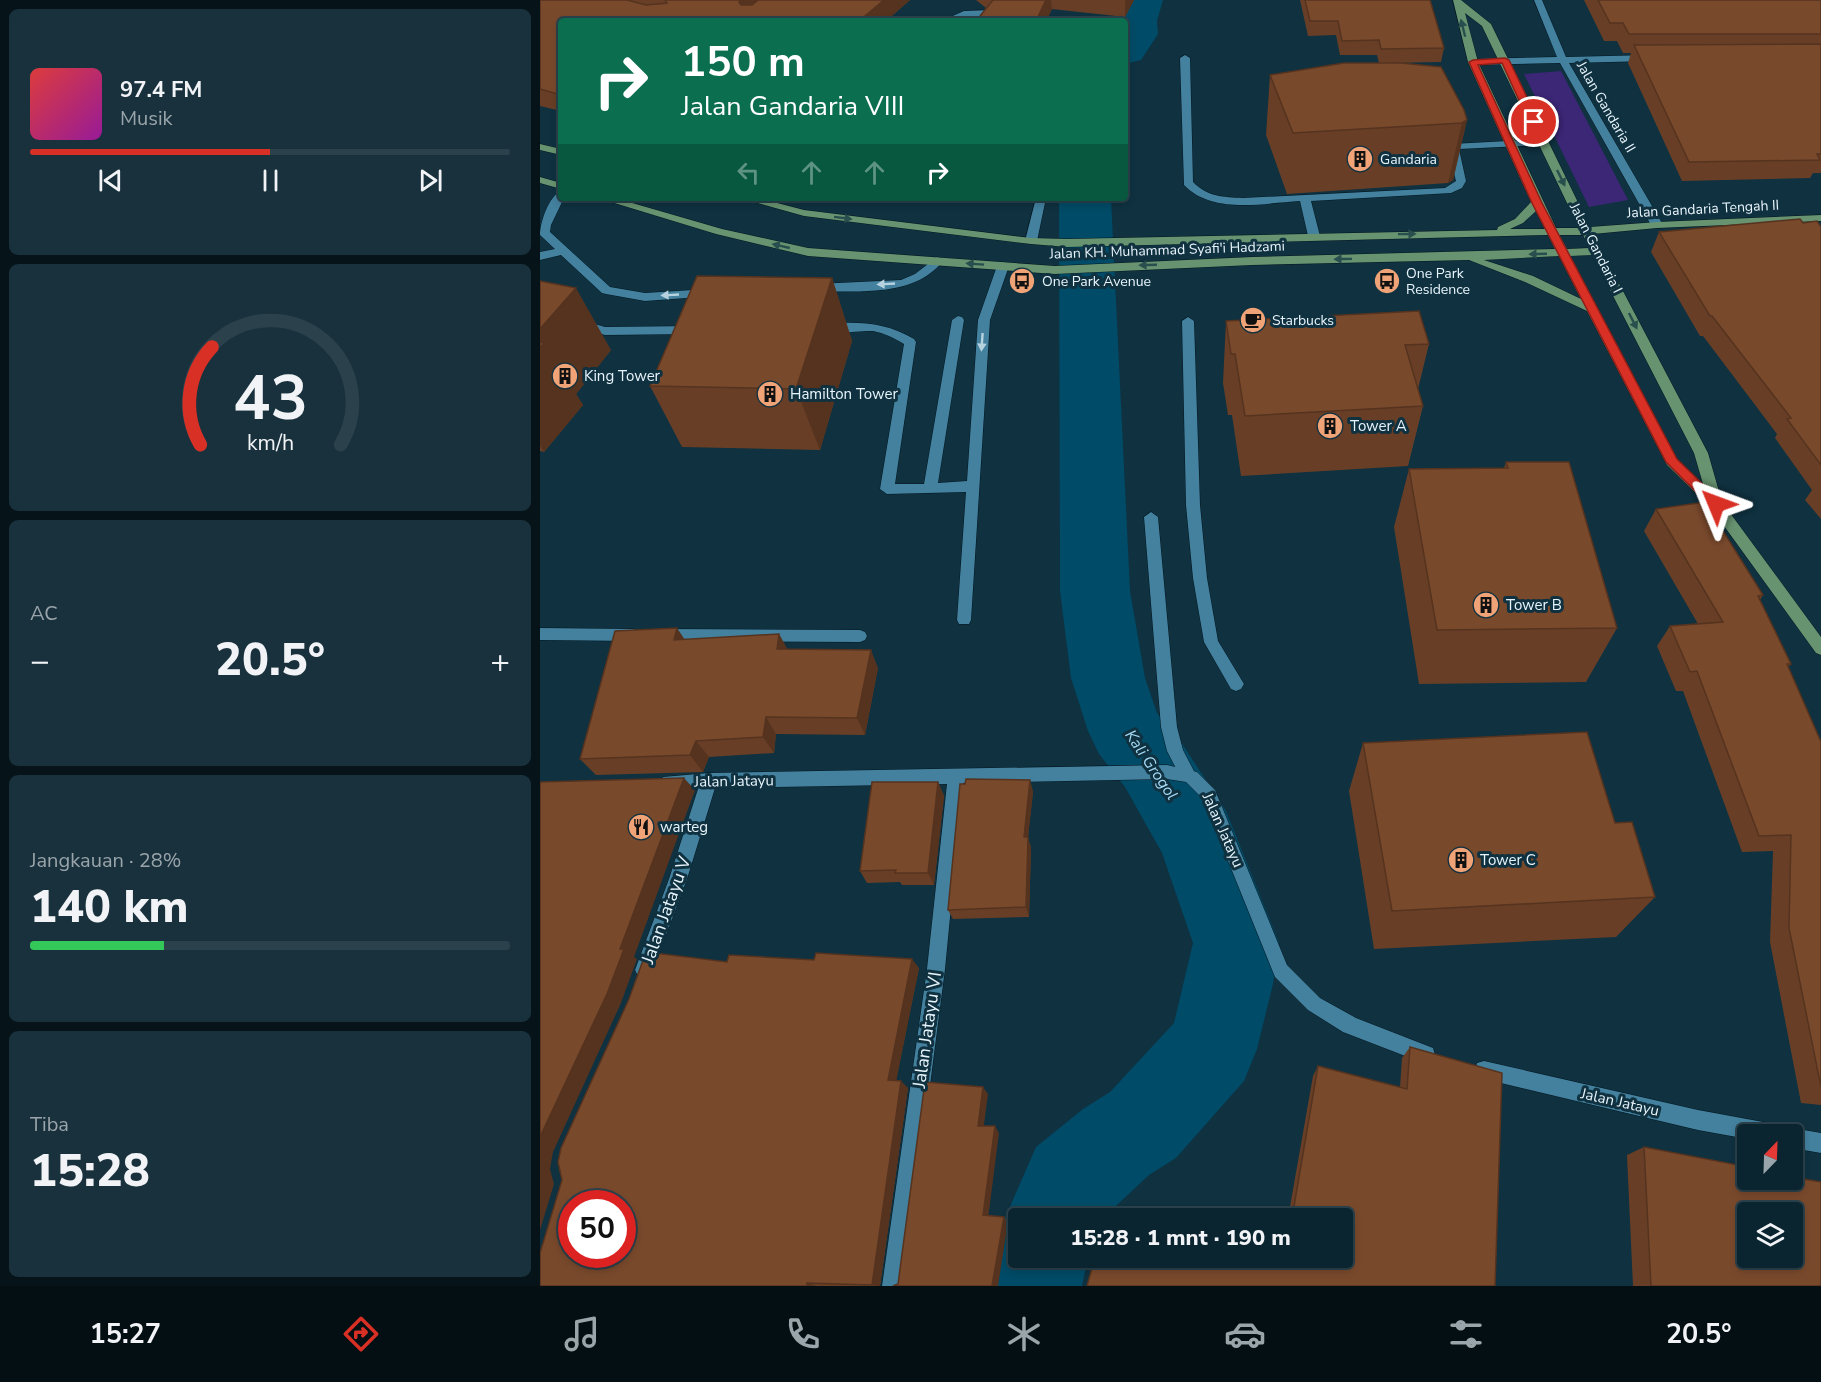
<!DOCTYPE html>
<html lang="id">
<meta charset="utf-8">
<style>
:root{--surface:#0b2530;--page:#19313c;--text:#f1f3f6;--muted:#9aa5ab;--line:#2b424c;--accent:#d93025}
body{margin:0;font-family:"Nunito Sans",sans-serif;background:var(--page);color:var(--text);height:100vh;display:flex;flex-direction:column;font-size:22px;white-space:nowrap}
*{box-sizing:border-box;margin:0}
p{font-size:20px;color:var(--muted)}
.icon{flex:none;width:33px;height:33px;fill:none;stroke:currentColor;stroke-width:2;stroke-linecap:round;stroke-linejoin:round}
.map{position:relative;flex:1;overflow:hidden}
.details{display:flex;flex-direction:column;gap:9px;padding:9px;background:#06141a;width:540px}
.details>*{flex:none}
.banner{position:absolute;left:18px;top:18px;width:570px;height:183px;border-radius:6px;box-shadow:0 3px 9px #0003,0 0 0 2px var(--line);background:#0b6e4f;color:#fff;overflow:hidden}
.needle{width:39px;rotate:23deg}
.buttons{position:absolute;left:1197px;top:1124px;display:grid;gap:12px}
.buttons a{display:grid;place-items:center;width:66px;height:66px;border-radius:6px;background:var(--surface);box-shadow:0 3px 9px #0003,0 0 0 2px var(--line);font-size:30px}
.speed{position:absolute;left:18px;top:1190px;display:flex;gap:12px;font-size:30px;font-weight:700;text-align:center}
.speed>*{display:grid;place-content:center;width:78px;height:78px;border-radius:50%;background:var(--surface);box-shadow:0 3px 9px #0003,0 0 0 2px var(--line);line-height:1}
.speed .limit{border:9px solid #d22;background:#fff;color:#111}
.pin{position:absolute;display:grid;place-items:center;width:51px;height:51px;color:#fff;margin:-26px;border:3px solid #fff;border-radius:50%;box-shadow:0 2px 6px #0007}
.me{position:absolute;width:66px;margin:-33px;rotate:314deg;stroke-linejoin:round;filter:drop-shadow(0 0 4px #0008)}
.turn{display:flex;align-items:center;gap:21px;height:126px;padding:0 24px;font-size:27px}
.turn .icon{width:78px;height:78px;stroke-width:2.5}
.turn b{display:block;font-size:42px;line-height:51px}
.lanes{display:flex;align-items:center;height:57px;padding:0 24px;background:#0003;justify-content:center;gap:30px;direction:ltr}
.lanes .off{opacity:.35}
.big{font-size:45px;font-weight:800;line-height:1.1}
.details .tile{flex:1;display:flex;flex-direction:column;justify-content:center;gap:9px;min-width:0;padding:0 21px;border-radius:9px;background:var(--page)}
.details .dial{align-items:center;gap:0}
.dial svg{height:156px;overflow:visible;fill:none;stroke:var(--line);stroke-width:7;stroke-linecap:round;text-anchor:middle}
.dial text{fill:var(--text);stroke:none}
.song{display:flex;align-items:center;gap:18px}
.cover{width:72px;height:72px;border-radius:9px;background:linear-gradient(135deg,hsl(0 70% 55%),hsl(300 70% 35%))}
.played{height:6px;border-radius:3px;background:linear-gradient(90deg,var(--accent) 50%,var(--line) 50%)}
.keys{display:flex;justify-content:space-around;direction:ltr}
.heat{display:flex;justify-content:space-between;align-items:center;font-size:33px;direction:ltr}
.charge{height:9px;border-radius:4px;background:linear-gradient(90deg,#34c759 28%,var(--line) 0)}
.trip{position:absolute;left:468px;top:1208px;width:345px;height:60px;border-radius:6px;background:var(--surface);box-shadow:0 3px 9px #0003,0 0 0 2px var(--line);font-weight:800;line-height:60px;text-align:center}
.tabs{display:flex;height:96px;justify-content:space-around;align-items:center;background:#040f13;color:var(--muted)}
.tabs .icon{width:42px;height:42px}
.tabs .active{color:var(--accent)}
.tabs b{font-size:27px;color:var(--text)}
main{display:flex;flex:1;min-height:0}
.map>svg:first-child{display:block}
</style>
<main>
<section class="details">
<div class="tile">
<div class="song"><i class="cover"></i><div><b>97.4 FM</b><p>Musik</p></div></div>
<div class="played"></div>
<div class="keys"><svg class="icon" aria-label="previous" viewBox="0 0 24 24"><path d="M18 5L8 12l10 7zM5 5v14"/></svg><svg class="icon" aria-label="pause" viewBox="0 0 24 24"><path d="M8 5v14M16 5v14"/></svg><svg class="icon" aria-label="next" viewBox="0 0 24 24"><path d="M6 5l10 7-10 7zM19 5v14"/></svg></div>
</div>
<div class="tile dial"><svg viewBox="0 0 100 80">
<path d="M14 69A42 42 0 1 1 86 69"/>
<path d="M14 69A42 42 0 0 1 20 19" stroke="#d93025"/>
<text x="50" y="56" font-size="32" font-weight="700">43</text>
<text x="50" y="72" font-size="11">km/h</text>
</svg></div>
<div class="tile"><p>AC</p>
<div class="heat"><a>−</a><b class="big">20.5°</b><a>+</a></div>
</div>
<div class="tile"><p>Jangkauan · 28%</p><b class="big">140 km</b><div class="charge"></div></div>
<div class="tile"><p>Tiba</p><b class="big">15:28</b></div>
</section>
<div class="map">
<svg width="1281" height="1286" viewBox="0 0 1281 1286">
<rect width="100%" height="100%" fill="#0f3140"/>
<path fill="#3c2676" d="M1021,71L1088,200L1049,207L984,74Z"/>
<g fill="none" stroke-linecap="round" stroke-linejoin="round">
<g fill="#004b67" fill-rule="evenodd">
<path d="M579,0H623L617,21L618,34L601,60L585,64V21H573Z"/>
<path d="M519,198H571L590,591L605,678L617,713L639,739L686,811L739,943L733,984L717,1049L704,1081L636,1158L609,1175L563,1218H478V1257H548L542,1286H442L448,1257L496,1147L543,1109L570,1092L634,1023L653,943L622,853L585,787L559,754L548,731L531,678L520,591Z"/>
</g>
<g stroke="#041720" stroke-width="1">
<g id="service">
<path d="M645,55L650,58L653,182C668,197 683,197 703,198L905,188L916,181L908,150L912,144L1003,139L1008,142L1003,145L919,149L926,181L922,188L911,193L771,201L780,236L774,239L768,236L760,201C723,203 673,215 644,185L640,58Z"/>
<path d="M21,191V198H24L11,225L10,232L70,287L105,293L169,289L175,293L173,296L105,301L66,294L62,293L21,255L0,260V252L15,249L0,235C0,222 9,196 21,191Z"/>
<path d="M397,257L403,261C373,298 320,290 277,292L271,288L277,284L361,280L375,274Z"/>
<path d="M463,262L469,266L450,320L431,620L429,624H419L417,620L426,492L347,494L340,489L364,344C354,338 344,333 333,331C320,330 289,336 282,328C287,323 293,324 300,323C328,322 350,325 374,339L376,342L355,484H384L412,320L418,316L422,317L424,320L398,483L427,481L438,320L457,266Z"/>
<path d="M0,308L65,327L153,326L159,330L153,334L65,335L0,316Z"/>
<path d="M648,317L654,321L660,505L667,578L678,641L704,684L701,689L696,691L691,689L664,642L653,578L646,505L642,321Z"/>
<path d="M611,512L618,517L637,727L643,750L656,775L654,780L648,782L642,780L627,751L621,727L604,517Z"/>
</g>
</g>
<g stroke="#041720" stroke-width="1">
<g id="minor">
<path d="M994,0H1002L1026,57L1110,55L1115,58L1110,61L1029,63L1123,225L1121,227H1113L1111,225L1020,63L933,65L928,62L933,59L1017,57Z"/>
<path d="M451,10L456,13L454,15L401,21L424,11Z"/>
<path d="M496,198H506L497,241L491,244L485,241Z"/>
<path d="M0,628L93,629L98,631L100,635L98,639L93,641L0,640Z"/>
<path d="M123,629L320,630L325,632L327,636L325,640L320,642L123,641L118,639L116,635L118,631Z"/>
<path d="M627,765L657,772L675,790L747,965L780,998L816,1018L893,1048L895,1055L893,1062L886,1064L803,1032L768,1010L735,977L663,799L646,782L627,779L423,783L405,969L364,1286H342L387,969L407,784L175,788L147,879L113,970L110,976L104,979L98,976L95,970L129,879L158,789H129L123,787L121,782L123,777L169,773Z"/>
<path d="M944,1061L1158,1110L1234,1124L1241,1127L1244,1134H1208V1139L1158,1130L944,1079L937,1077L935,1070L937,1063Z"/>
<path d="M1252,1128L1281,1133V1153L1252,1148V1134H1244Z"/>
</g>
</g>
<g stroke="#041720" stroke-width="1">
<g id="secondary">
<path d="M913,0H921L951,24L1050,227L1117,222L1281,215V221L1117,228L1053,234L1168,453L1182,502L1281,637V655L1276,653L1171,508L1127,465L1047,311L985,282L929,260L712,265L515,274L268,256L176,234L58,198H75L182,229L268,248L515,266L712,257L1015,249L1008,235L527,247L491,244L264,216L200,198H218L264,210L491,238L527,239L957,230L958,227L975,219L991,202L928,62ZM925,13L942,26L1039,228H1016L938,62ZM996,211L1005,229H970L983,223ZM1019,235H1043L1049,248L1027,249ZM1052,255L1154,453L1163,484L1137,459L1030,256ZM1019,256L1041,299L993,276L944,260Z"/>
<path d="M0,144L21,149V155L0,150Z"/>
<path d="M0,177L21,183V189L0,183Z"/>
</g>
</g>
<use href="#service" fill="#43819f" fill-rule="evenodd"/>
<use href="#minor" fill="#43819f" fill-rule="evenodd"/>
<use href="#secondary" fill="#679370" fill-rule="evenodd"/>
</g>
<g fill="#683f26">
<path d="M0,0H370L346,21H21V111L0,106Z"/>
<path d="M436,0H594L585,17L512,9L506,21H436L446,8Z"/>
<path d="M760,0H890L904,48L901,62L849,63L927,120L913,180L908,183L747,194L726,135L730,75L839,63L837,55H800L796,35L768,36Z"/>
<path d="M1044,0H1281V173H1273L1270,178L1142,181L1088,63L1091,53H1083L1077,41H1064Z"/>
<path d="M418,198H472L469,203Z"/>
<path d="M1263,223L1281,227V519L1265,500L1272,490L1235,438L1237,434L1163,336H1160L1111,252L1119,232Z"/>
<path d="M292,278L312,341L280,450L142,447L110,386Z"/>
<path d="M0,281L71,350L36,394L43,405L4,452L0,451Z"/>
<path d="M686,321L889,344L878,389L883,406L868,466L701,476L692,415H688L683,383Z"/>
<path d="M966,462L1077,628L1046,682L879,684L854,527L869,469L964,468Z"/>
<path d="M1116,509L1223,595L1220,600L1251,664L1248,667L1281,742V1105L1261,1103L1230,942L1233,851L1202,852L1143,691H1136L1117,646L1130,626L1158,624L1104,531Z"/>
<path d="M239,634L247,649L338,668L325,735L236,734L234,753L169,757L163,772L56,775L40,759L145,640Z"/>
<path d="M823,743L1075,823L1115,897L1076,937L834,949L809,791Z"/>
<path d="M490,780L493,792L488,837L491,848L489,917L413,919L408,910Z"/>
<path d="M398,782L404,796L394,885H362L360,882L327,883L320,871Z"/>
<path d="M187,962L379,968L356,1080L368,1088L340,1286H0Z"/>
<path d="M870,1047L955,1286H547L740,1265L742,1257H802V1218H748L773,1076L778,1066L860,1087L862,1058Z"/>
<path d="M1104,1147L1198,1168L1281,1286H1093L1087,1155Z"/>
</g>
<g fill="#55331f">
<path d="M201,0H229L205,21L199,2Z"/>
<path d="M344,0H370L346,21H319Z"/>
<path d="M506,0H511L512,9L506,21H496Z"/>
<path d="M585,0H594L585,17Z"/>
<path d="M927,120L913,180L908,183L922,123Z"/>
<path d="M292,278L312,341L280,450L256,389Z"/>
<path d="M36,288L71,350L36,394L43,405L4,452L0,445V329Z"/>
<path d="M137,628L149,646L134,640Z"/>
<path d="M239,634L249,652L237,649Z"/>
<path d="M331,650L338,668L325,735L317,718Z"/>
<path d="M226,717L236,734L234,753L223,737Z"/>
<path d="M156,741L169,757L163,772L150,755Z"/>
<path d="M144,778L155,790L94,957L97,959L81,1003L13,1152L10,1169L14,1184L0,1230V1137L80,949Z"/>
<path d="M490,780L493,792L488,837L491,848L489,917L486,907L484,837Z"/>
<path d="M398,782L404,796L394,885L388,873Z"/>
<path d="M372,959L379,968L355,1087L348,1080Z"/>
<path d="M361,1081L368,1088L340,1286H336L332,1285Z"/>
<path d="M443,1087L448,1094L443,1132L438,1126Z"/>
<path d="M455,1126L459,1133L448,1219L443,1215Z"/>
<path d="M464,1217L468,1222L458,1286H452Z"/>
<path d="M267,1283L277,1286H267Z"/>
</g>
<g fill="#79492c" stroke="#55331f" stroke-width="1.5" fill-rule="evenodd">
<path d="M0,0H87L106,5L127,3L125,0H201L199,2L201,5H212L218,0H344L319,21H21V95L0,89Z"/>
<path d="M453,0H506L496,21H436Z"/>
<path d="M765,0H890L904,48L841,49L839,40L802,41L798,21H770Z"/>
<path d="M1058,0H1281V34H1089L1083,23H1070Z"/>
<path d="M1281,44V154H1277L1280,160L1149,162L1094,45Z"/>
<path d="M804,63H861L901,67L924,110L927,120L922,123L753,133L730,75Z"/>
<path d="M1260,219L1263,223L1277,221L1281,227V465L1247,419L1251,418L1172,316H1170L1119,232Z"/>
<path d="M157,276L292,278L256,389L110,386Z"/>
<path d="M0,281L36,288L0,329Z"/>
<path d="M879,311L889,344L865,345L883,406L705,416L695,354H691L686,321Z"/>
<path d="M0,342L4,343L0,348Z"/>
<path d="M966,462H1029L1077,628L897,630L869,469L968,468Z"/>
<path d="M1165,502L1223,595L1218,596L1251,664H1247L1281,742V1087L1249,928L1251,835L1219,836L1157,671L1150,672L1130,626L1183,622L1116,509Z"/>
<path d="M137,628L134,640L239,634L237,649L331,650L317,718L226,717L223,737L156,741L150,755L40,759L75,631Z"/>
<path d="M1047,732L1075,823L1092,822L1115,897L852,911L823,743Z"/>
<path d="M144,778L80,949H84L67,994L0,1137V782Z"/>
<path d="M426,779L490,780L484,837H488L486,907L408,910L420,784H425Z"/>
<path d="M332,782H398L388,873H355L356,870L320,871Z"/>
<path d="M106,952L187,962L189,955L274,960L276,953L372,959L348,1080L361,1081L332,1285L267,1283V1286H0V1253L22,1180L18,1162L21,1148L89,999ZM32,1203H82V1254H32Z"/>
<path d="M870,1047L962,1073L955,1286H547L555,1257H716L743,1266L745,1257H802V1218H752L778,1066L867,1089Z"/>
<path d="M385,1082L443,1087L438,1126H455L443,1215L464,1217L452,1286H353L358,1284Z"/>
<path d="M1104,1147L1198,1165V1168L1208,1169V1179H1252V1177L1281,1182V1286H1111ZM1208,1212H1252V1257H1208Z"/>
<path d="M569,1210L593,1218H566Z"/>
</g>
<defs><path id="oneway-solid" d="M-6-.8H1V-3.2L6.5 0L1 3.2V.8H-6Z" transform="scale(1.5)"/></defs>
<g fill="#294e4e">
<use href="#oneway-solid" transform="translate(923 28) rotate(-104)"/>
<use href="#oneway-solid" transform="translate(1021 178) rotate(64)"/>
<use href="#oneway-solid" transform="translate(303 218) rotate(7)"/>
<use href="#oneway-solid" transform="translate(867 234) rotate(-1)"/>
<use href="#oneway-solid" transform="translate(241 246) rotate(-167)"/>
<use href="#oneway-solid" transform="translate(998 254) rotate(178)"/>
<use href="#oneway-solid" transform="translate(803 259) rotate(179)"/>
<use href="#oneway-solid" transform="translate(435 264) rotate(-176)"/>
<use href="#oneway-solid" transform="translate(608 265) rotate(178)"/>
<use href="#oneway-solid" transform="translate(1093 321) rotate(63)"/>
</g>
<g fill="#b6d2df">
<use href="#oneway-solid" transform="translate(346 284) rotate(177)"/>
<use href="#oneway-solid" transform="translate(130 295) rotate(177)"/>
<use href="#oneway-solid" transform="translate(442 342) rotate(94)"/>
</g>
<path fill="#d93025" stroke="#8d1f18" stroke-width="1.5" d="M965,58L969,60L999,122L997,124L989,122L962,63L938,65L1002,203L1137,459L1180,501L1182,504L1180,507H1171L1126,462L992,203L929,62L933,60Z"/>
<defs>
<g id="building-disc" transform="scale(1.35)"><circle r="9.5" fill="#efa377" stroke="#0f3140"/><path d="M-4-6H4V6H1V3H-1V6H-4ZM-2.5-4.3h1.7v1.8h-1.7ZM.8-4.3h1.7v1.8H.8ZM-2.5-1h1.7V.8h-1.7ZM.8-1h1.7V.8H.8Z" fill="#111"/></g>
<g id="bus-disc" transform="scale(1.35)"><circle r="9.5" fill="#efa377" stroke="#0f3140"/><path d="M-5-6H5V4H4V6H2V4H-2V6H-4V4H-5ZM-3.5-4V0h7V-4ZM-3.5 1.2v1.5H-2V1.2ZM2 1.2v1.5H3.5V1.2Z" fill="#111"/></g>
<g id="cafe-disc" transform="scale(1.35)"><circle r="9.5" fill="#efa377" stroke="#0f3140"/><path d="M-5.5-4.5H6V0H3Q3 3.5 0 3.5H-2.5Q-5.5 3.5-5.5 0ZM3-3.2v2h1.7v-2ZM-6 4.5H4V6H-6Z" fill="#111"/></g>
<g id="restaurant-disc" transform="scale(1.35)"><circle r="9.5" fill="#efa377" stroke="#0f3140"/><path d="M-5-6h1v4h1v-4h1v4h1v-4h1v5L-1.5 .5V6h-2V.5L-5-1ZM5-6V6H3V1.5H1.5Q1.5-4 5-6Z" fill="#111"/></g>
</defs>
<g fill-rule="evenodd">
<use href="#building-disc" x="820" y="159"/>
<use href="#bus-disc" x="482" y="281"/>
<use href="#bus-disc" x="847" y="281"/>
<use href="#cafe-disc" x="713" y="320"/>
<use href="#building-disc" x="25" y="376"/>
<use href="#building-disc" x="230" y="394"/>
<use href="#building-disc" x="790" y="426"/>
<use href="#building-disc" x="946" y="605"/>
<use href="#restaurant-disc" x="101" y="827"/>
<use href="#building-disc" x="921" y="860"/>
</g>
<g text-anchor="middle" dominant-baseline="central" stroke-width="6" stroke-linejoin="round" paint-order="stroke">
<g font-size="14" fill="#e8f4fb" stroke="#0f3140">
<text transform="translate(1066 107) rotate(60)">Jalan Gandaria II</text>
<text transform="translate(1163 209) rotate(-3)">Jalan Gandaria Tengah II</text>
<text transform="translate(1056 248) rotate(63)">Jalan Gandaria I</text>
<text transform="translate(627 250) rotate(-2)">Jalan KH. Muhammad Syafi'i Hadzami</text>
</g>
<g font-size="14" fill="#e8f4fb" stroke="#0f3140" text-anchor="start">
<text x="840" y="159">Gandaria</text>
<text x="866" y="273">One Park<tspan x="866" dy="16">Residence</tspan></text>
<text x="502" y="281">One Park Avenue</text>
<text x="732" y="320">Starbucks</text>
</g>
<g font-size="15" fill="#e8f4fb" stroke="#0f3140" text-anchor="start">
<text x="44" y="376">King Tower</text>
<text x="250" y="394">Hamilton Tower</text>
<text x="810" y="426">Tower A</text>
<text x="966" y="605">Tower B</text>
<text x="120" y="827">warteg</text>
<text x="940" y="860">Tower C</text>
</g>
<g font-size="15" fill="#e8f4fb" stroke="#0f3140">
<text transform="translate(194 781) rotate(-1)">Jalan Jatayu</text>
<text transform="translate(683 830) rotate(66)">Jalan Jatayu</text>
<text transform="translate(1080 1102) rotate(13)">Jalan Jatayu</text>
</g>
<g font-size="16" font-style="italic" fill="#a7dbf6" stroke="#0f3140">
<text transform="translate(611 765) rotate(56)">Kali Grogol</text>
</g>
<g font-size="18" fill="#e8f4fb" stroke="#0f3140">
<text transform="translate(126 910) rotate(-70)">Jalan Jatayu V</text>
<text transform="translate(387 1030) rotate(-82)">Jalan Jatayu VI</text>
</g>
</g>
</svg>
<div class="buttons">
<a><svg class="needle" viewBox="-14 -14 28 28"><path d="M0-13l5 13h-10z" fill="#e53935"/><path d="M0 13l5-13h-10z" fill="#9aa5ab"/></svg></a>
<a><svg class="icon" aria-label="layers" viewBox="0 0 24 24"><path d="M12 4l9 5-9 5-9-5zM3 14l9 5 9-5"/></svg></a>
</div>
<div class="speed"><div class="limit">50</div></div>
<div class="pin" style="left:994px;top:122px;background:#d93025"><svg class="icon" aria-label="arrive" viewBox="0 0 24 24"><path d="M6 21V4h12l-3 4 3 4H6"/></svg></div>
<svg class="me" style="left:1176px;top:504px" viewBox="-20 -20 40 40"><path d="M0-17L14 15 0 8-14 15z" fill="#d93025" stroke="#fff" stroke-width="4"/></svg>
<div class="trip">15:28 · 1 mnt · 190 m</div>
<div class="banner">
<div class="turn"><svg class="icon" aria-label="right" viewBox="0 0 24 24"><path d="M7 20v-9h11M14 6l5 5-5 5"/></svg><div><b>150 m</b>Jalan Gandaria VIII</div></div>
<div class="lanes"><svg class="icon off" aria-label="left" viewBox="0 0 24 24"><path d="M17 20v-9H6M10 6l-5 5 5 5"/></svg><svg class="icon off" aria-label="ahead" viewBox="0 0 24 24"><path d="M12 20V5M6 11l6-6 6 6"/></svg><svg class="icon off" aria-label="ahead" viewBox="0 0 24 24"><path d="M12 20V5M6 11l6-6 6 6"/></svg><svg class="icon" aria-label="right" viewBox="0 0 24 24"><path d="M7 20v-9h11M14 6l5 5-5 5"/></svg></div>
</div>
</div>
</main>
<nav class="tabs">
<b>15:27</b>
<svg class="icon active" aria-label="directions" viewBox="0 0 24 24"><path d="M12 3l9 9-9 9-9-9zM9 14v-3h6M13 9l2 2-2 2"/></svg>
<svg class="icon" aria-label="music" viewBox="0 0 24 24"><path d="M9 18V5l10-2v13"/><circle cx="6" cy="18" r="3"/><circle cx="16" cy="16" r="3"/></svg>
<svg class="icon" aria-label="phone" viewBox="0 0 24 24"><path d="M5 4h4l2 5-3 2q2 4 5 5l2-3 5 2v4C11 20 4 13 5 4z"/></svg>
<svg class="icon" aria-label="climate" viewBox="0 0 24 24"><path d="M12 3v18M4 7l16 10M4 17L20 7"/></svg>
<svg class="icon" aria-label="car" viewBox="0 0 24 24"><path d="M5 17H2v-5l4-1 3-4h7l3 4 3 1v5h-3M9 17h6M6 11h13"/><circle cx="7" cy="17" r="2"/><circle cx="17" cy="17" r="2"/></svg>
<svg class="icon" aria-label="filters" viewBox="0 0 24 24"><path d="M4 7h16M4 17h16"/><circle cx="9" cy="7" r="2"/><circle cx="15" cy="17" r="2"/></svg>
<b>20.5°</b>
</nav>
